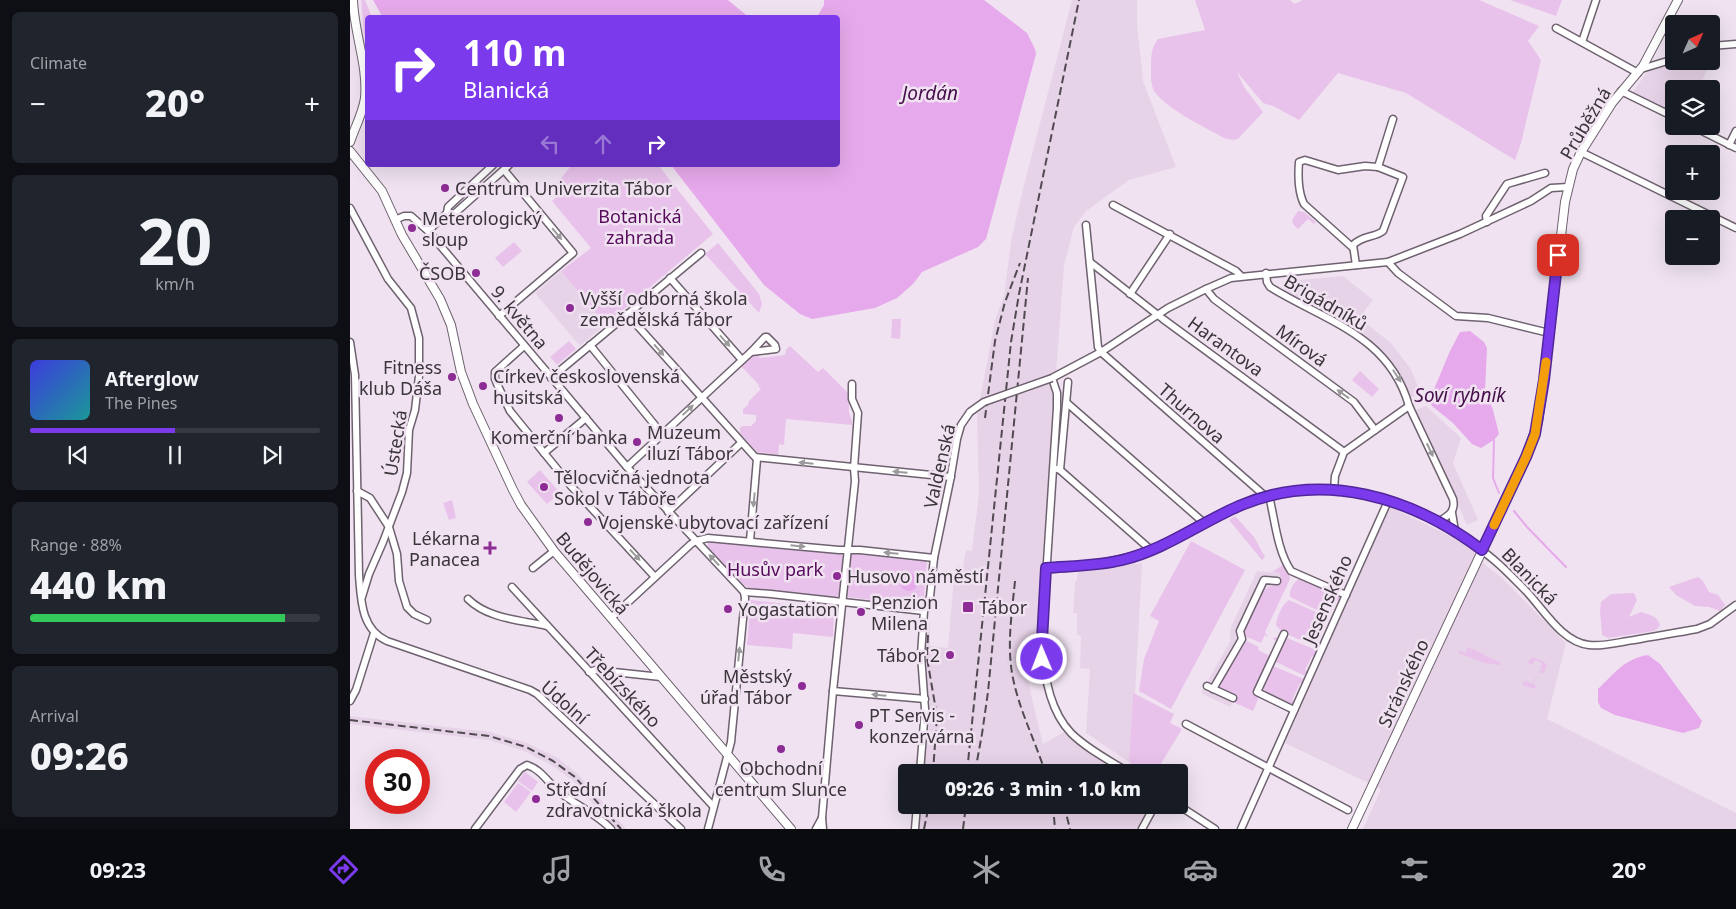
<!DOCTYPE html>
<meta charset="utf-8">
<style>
:root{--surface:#171b24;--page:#20242c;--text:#f1f3f6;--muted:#9ea1a6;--line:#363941;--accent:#7c3aed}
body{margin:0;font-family:"Noto Sans",sans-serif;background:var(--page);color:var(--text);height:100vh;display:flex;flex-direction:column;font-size:19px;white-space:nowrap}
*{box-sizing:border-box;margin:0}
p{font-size:16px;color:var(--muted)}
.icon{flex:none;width:28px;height:28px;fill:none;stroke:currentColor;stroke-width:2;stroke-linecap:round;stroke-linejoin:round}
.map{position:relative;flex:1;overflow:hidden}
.drawer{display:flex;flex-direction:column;gap:12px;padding:12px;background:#0d0f14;width:350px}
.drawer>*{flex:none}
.banner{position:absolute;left:15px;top:15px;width:475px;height:152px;border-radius:5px;box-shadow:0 5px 20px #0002;background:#7c3aed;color:#fff;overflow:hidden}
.needle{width:32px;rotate:45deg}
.controls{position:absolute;left:1315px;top:15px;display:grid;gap:10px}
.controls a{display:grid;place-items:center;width:55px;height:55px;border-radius:5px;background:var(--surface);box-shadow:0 5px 20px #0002;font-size:25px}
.speed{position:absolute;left:15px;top:749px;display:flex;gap:10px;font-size:25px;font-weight:700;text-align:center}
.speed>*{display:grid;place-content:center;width:65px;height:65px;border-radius:50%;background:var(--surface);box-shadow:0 5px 20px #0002;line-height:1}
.speed .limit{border:8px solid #d22;background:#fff;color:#111}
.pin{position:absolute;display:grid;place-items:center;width:42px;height:42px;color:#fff;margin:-21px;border-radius:10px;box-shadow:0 2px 8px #0006}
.me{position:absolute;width:55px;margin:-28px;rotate:359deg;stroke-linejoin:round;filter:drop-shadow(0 0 4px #0008)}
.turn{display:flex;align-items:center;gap:18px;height:105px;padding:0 15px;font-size:22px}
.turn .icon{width:65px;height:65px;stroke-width:2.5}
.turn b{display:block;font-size:35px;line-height:42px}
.lanes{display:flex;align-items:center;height:48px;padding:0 15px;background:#0003;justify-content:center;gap:25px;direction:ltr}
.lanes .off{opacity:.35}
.big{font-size:38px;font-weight:800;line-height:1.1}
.drawer .card{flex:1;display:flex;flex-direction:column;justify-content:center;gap:8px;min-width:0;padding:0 18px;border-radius:8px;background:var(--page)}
.drawer .dial{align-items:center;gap:0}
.dial b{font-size:65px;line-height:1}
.song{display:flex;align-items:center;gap:15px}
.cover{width:60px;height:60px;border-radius:8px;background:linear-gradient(135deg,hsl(240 70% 55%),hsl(180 70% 35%))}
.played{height:5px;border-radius:2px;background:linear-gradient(90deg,var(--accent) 50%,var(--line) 50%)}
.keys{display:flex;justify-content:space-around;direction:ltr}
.heat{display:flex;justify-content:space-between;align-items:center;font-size:28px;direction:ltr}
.charge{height:8px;border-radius:4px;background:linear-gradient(90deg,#34c759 88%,var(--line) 0)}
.trip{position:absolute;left:548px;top:764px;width:290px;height:50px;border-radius:5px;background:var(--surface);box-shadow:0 5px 20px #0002;font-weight:800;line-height:50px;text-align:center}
.tabs{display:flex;height:80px;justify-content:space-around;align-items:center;background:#090b0e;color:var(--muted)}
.tabs .icon{width:35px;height:35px}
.tabs .on{color:var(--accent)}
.tabs b{font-size:22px;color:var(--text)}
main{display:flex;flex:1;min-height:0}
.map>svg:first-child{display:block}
</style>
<main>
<section class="drawer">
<div class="card"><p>Climate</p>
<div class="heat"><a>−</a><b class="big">20°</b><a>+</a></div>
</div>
<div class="card dial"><b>20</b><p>km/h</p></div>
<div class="card">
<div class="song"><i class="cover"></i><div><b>Afterglow</b><p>The Pines</p></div></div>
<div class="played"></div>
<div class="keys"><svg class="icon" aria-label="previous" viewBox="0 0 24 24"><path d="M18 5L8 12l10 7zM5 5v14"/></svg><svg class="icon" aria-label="pause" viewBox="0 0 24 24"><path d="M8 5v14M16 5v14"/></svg><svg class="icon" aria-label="next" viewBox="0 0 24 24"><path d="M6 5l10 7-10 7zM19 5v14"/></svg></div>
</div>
<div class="card"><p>Range · 88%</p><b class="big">440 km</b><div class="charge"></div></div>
<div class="card"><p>Arrival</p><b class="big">09:26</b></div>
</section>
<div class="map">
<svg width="1386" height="829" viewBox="0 0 1386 829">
<rect width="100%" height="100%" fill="#f0e2f1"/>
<g fill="#e7d3e8">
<path d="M722,0H787V23L793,81L826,167L779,180L736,211L724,227L714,265L688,620L689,673L678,676L681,695L693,744L714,732L717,736L770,772H574L580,714L575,681L577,623H580V646L598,648L605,566L613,567L616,550L622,551L629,494L627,415L645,320L654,296L661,241L673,189Z"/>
<path d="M1326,61H1360L1359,66L1348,89H1324V113L1283,92L1297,72Z"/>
<path d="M211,271L256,324L230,346L185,293Z"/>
<path d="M993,276L1023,300L1009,318L1041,343L1060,368L1071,393L1060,398L1051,376L1026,347L934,291L940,281Z"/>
<path d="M1076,406L1111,438L1103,463L1128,520L1117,525L1066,410Z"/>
<path d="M1040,507L1117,544L1134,564L1151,577L1216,643L1197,719L1386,813V829H1013L1031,789L935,743Z"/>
<path d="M792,563L785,694L783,693L779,762L736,733L740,669L730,668L731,636L727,635V613H723L725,582L727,580L728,570Z"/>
<path d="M907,571L930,573V581L912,589L892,632V644L867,688L885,697L880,707L851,693L881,640L880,636L881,627Z"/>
<path d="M0,716L140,732L177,743L206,757L228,774L276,829H265L222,780L201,765L174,751L139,740L0,724Z"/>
<path d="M571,805H803L788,829H569Z"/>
</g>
<g fill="#e9c2eb">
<path d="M11,0H15L22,17L18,18L17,41L14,33Z"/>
<path d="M845,0H940L944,4L953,0H1129L1189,26L1178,41L1191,60L1171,143L1165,160L1056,93L988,73L949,120L923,106L913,103L887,72L894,87L913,112L888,139L883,140L874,138C856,128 815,108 804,91C800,83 801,73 801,65C801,55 802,47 808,39L855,30Z"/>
<path d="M1160,0H1212L1206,16Z"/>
<path d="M222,165H308L363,234L256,324L211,271L241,248L202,201L207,196L201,190Z"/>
<path d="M948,211L954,212L966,222L964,224L958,219L948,229L943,224L942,220Z"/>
<path d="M164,242L172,251L153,267L145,258Z"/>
<path d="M368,243L409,294L412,304L409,313L355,254Z"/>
<path d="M542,319H551L550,339L541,338Z"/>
<path d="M219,341L226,349L207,365L200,357Z"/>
<path d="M440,346L468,372L473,368L499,394V413L502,421V425L436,419L434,445L429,444L428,455L407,452L390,433V428L393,426H401L406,421V415L393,414V409L399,404L398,402L411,389L408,386L409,385L389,364C396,359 400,355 409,355V358L435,355L436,350Z"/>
<path d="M1010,371L1029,389L1022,397L1002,380Z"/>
<path d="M190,470L210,493L197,504L177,482Z"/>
<path d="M102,500L106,518L99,520L93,503Z"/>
<path d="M885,516L904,537L915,557L912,560L879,520Z"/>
<path d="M362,541L491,554L493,557L489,594L486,597L400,589L393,584L358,549V543Z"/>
<path d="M841,541L895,570L821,709L789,691L794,659L809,621L800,616Z"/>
<path d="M504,553H512V555L577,560L574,598L569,604L563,605L498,597L496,592L501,555Z"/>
<path d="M933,565L939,574L940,579L915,632L918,637L915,635L911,643L895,636L893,632L913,590L930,581V573L922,572Z"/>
<path d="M1348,577L1353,581L1359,592L1368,595L1375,605L1370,611L1359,607L1345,606L1326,595L1319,587Z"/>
<path d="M950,578L985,592L990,596V602L986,600L969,638L968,642L972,643L969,646H964L932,632L926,625C927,617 932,604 939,600L977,617V615L940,597C939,590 944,581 950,578Z"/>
<path d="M1284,593L1287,600L1279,617L1291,612C1299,615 1307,615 1310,625L1308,628L1304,631L1258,638L1252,635L1250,611L1251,602L1261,594Z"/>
<path d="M401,600L484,609L483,637L443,633L442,649L397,645Z"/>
<path d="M925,637L927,638V642L902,694L909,697L903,711L883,702L885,697L869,689L868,687L893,644L897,641L909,647L908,650L920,656L927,641L923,639Z"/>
<path d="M937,638L964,649L966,652L965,657L962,656L955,670L959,672L958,674L953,675L926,662L925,660L935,639Z"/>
<path d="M1118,647L1122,649L1120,652L1123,649L1151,663L1150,665L1135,663L1108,653L1109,650L1115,653Z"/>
<path d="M1182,657L1193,661L1197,665L1193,674L1189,672L1183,684L1187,686L1184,689L1172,685L1175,680L1182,684L1189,671H1191L1192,670L1190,668L1192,664L1191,662L1185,660L1182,665L1178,663Z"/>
<path d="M923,666L954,679V685L950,683L942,700L946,702L944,704H940C931,700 915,697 913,686Z"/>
<path d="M783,693L824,714L820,723L832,729L806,772H793L779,762Z"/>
<path d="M175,772L188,782L182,791L168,781Z"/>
<path d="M168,783L181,792L166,812L154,802Z"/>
</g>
<g fill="#e6a9eb">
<path d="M23,0H378L395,14L397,17L33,18Z"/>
<path d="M474,0H634L677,33L685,49L686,54L636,239L628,247L572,272L563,284L547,298L525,308L462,319L450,314L414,285L321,165H488V18L467,17L474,5Z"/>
<path d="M1120,331L1134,342L1137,348L1135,390L1143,410L1149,434L1144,440L1131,448L1122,444L1103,423L1082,406L1080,402L1082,394L1100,351L1110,332Z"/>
<circle cx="559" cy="582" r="9"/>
<path d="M1298,655L1310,664L1352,721L1349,728L1333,733L1265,715L1251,708L1248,702V689C1265,673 1274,659 1298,655Z"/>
</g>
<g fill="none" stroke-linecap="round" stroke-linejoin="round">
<g stroke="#e6a9eb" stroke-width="2">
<path d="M1144,440L1143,478L1149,493"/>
<path d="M1164,511L1177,527L1216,567"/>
</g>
<g stroke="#6e626f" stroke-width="9">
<g id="minor">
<path d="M1206,28L1288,73"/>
<path d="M1232,42L1246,0"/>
<path d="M1361,46L1386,44"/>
<path d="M1291,69L1324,59"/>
<path d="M1271,91L1324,117"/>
<path d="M1342,126L1386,148"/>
<path d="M1379,145L1386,131"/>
<path d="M1231,152L1386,228"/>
<path d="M763,205L886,271L891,276"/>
<path d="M0,208L38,279L61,308L69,338V376L65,410L59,430L57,473L52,492L33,542L19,574L12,597"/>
<path d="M97,213L104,214L159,165"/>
<path d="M45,220L54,216H61L78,231L277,467L394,592L421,594L574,611"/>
<path d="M1137,222L1136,216L1157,184L1195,173"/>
<path d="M736,225L748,347L751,352L915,496"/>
<path d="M78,231L97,213L98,207L143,165"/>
<path d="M1002,247L954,204C948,192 948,175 949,162L955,160L988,170L1015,166L1028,167"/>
<path d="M740,262L813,319L994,452"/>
<path d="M1038,262L1048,273L1106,316L1138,318L1199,333"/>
<path d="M1006,265L1003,245C1013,235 1024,238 1033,231L1053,177L1028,167L1043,119"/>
<path d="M916,273L917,282L920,287C975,321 1039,335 1059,406L1103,499C1106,512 1098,516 1088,522"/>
<path d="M320,278L392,360"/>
<path d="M856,289L864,299L1004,402L1025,430"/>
<path d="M780,294L820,234"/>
<path d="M277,314L405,457L601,477"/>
<path d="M149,316L223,253L154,170"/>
<path d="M415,337H417L425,345L426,349L401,352Z"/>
<path d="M0,342L5,375L9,575C11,600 11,629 37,641L180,690L187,694L331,829"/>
<path d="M240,345L312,434"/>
<path d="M174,346L145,372V379L148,386L160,411L221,486L305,577"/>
<path d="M201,378L351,253"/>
<path d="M717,403L853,522"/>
<path d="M194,453L236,418"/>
<path d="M277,467L401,352"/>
<path d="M707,469L710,470L718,382"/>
<path d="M710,470L801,550"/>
<path d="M984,490L985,476L994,452L1059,406"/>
<path d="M7,491L20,498L39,527L47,554L49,581L57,607L64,614L77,620"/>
<path d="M919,496C925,520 927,550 941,571L996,595"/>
<path d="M318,512L391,443"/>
<path d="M1102,513L1105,531"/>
<path d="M400,541L407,459"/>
<path d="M183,568L204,551"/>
<path d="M696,568C732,566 767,563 800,550C819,543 836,531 854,522C897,500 942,485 992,491C1048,497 1102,523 1144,560C1156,570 1166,581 1177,592C1194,610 1212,642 1239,645C1253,647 1269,642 1284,640C1305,636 1326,633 1347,629L1360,624L1386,605"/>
<path d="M162,587L363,806"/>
<path d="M118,599C138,619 171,620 197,626"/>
<path d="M261,618L341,544L346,541L358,538L489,550H510L584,558"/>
<path d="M934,634L907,692L944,710"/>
<path d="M239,672L245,670L311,677"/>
<path d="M857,686L883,698"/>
<path d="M863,689L892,639L890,631L914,580L927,581"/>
<path d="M483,691L575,699"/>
<path d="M0,701L6,690L24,633"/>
<path d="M836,724L998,810"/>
<path d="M570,772L575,709L571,655L574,611L580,597L584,558L600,481L607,439L611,425L620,412"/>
<path d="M778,772C759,760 737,749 721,733C698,709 693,671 692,639L707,408V393L702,378L751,352L818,308L856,289L881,278L1038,262L1110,234L1181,201L1201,188L1218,187"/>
<path d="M828,805L865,829"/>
<path d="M125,829L170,769L177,765C190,769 197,781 207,790C224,805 245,812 261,829"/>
<path d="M358,829L381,742L395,598L394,592"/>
<path d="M466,829L472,818"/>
<path d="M473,829L472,818L483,691L505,481L504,468L508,413L502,399V384"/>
<path d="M565,829L567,805"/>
<path d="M792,829L805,805"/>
<path d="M891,829L1038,501"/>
</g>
</g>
<g stroke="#6e626f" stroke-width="10">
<g id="major">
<path d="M0,142C5,127 13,113 15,98C18,65 4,33 3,0"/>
<path d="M0,151L32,191L52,235L90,299L101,325L111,372L123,404L163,490L171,505L204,551L441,829"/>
<path d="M1002,829L1176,457L1188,422L1194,380L1215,202L1223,169L1231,152L1262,103L1293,66L1328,0"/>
</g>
</g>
<use href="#minor" stroke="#fff" stroke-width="6"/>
<use href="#major" stroke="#fff" stroke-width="8"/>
<g stroke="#514b51" stroke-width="2" stroke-dasharray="8 4" stroke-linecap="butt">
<path d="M635,418L645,341L655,302L670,263"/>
<path d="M665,581C662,612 657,643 662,673C668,708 685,740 695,772"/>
<path d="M578,635L577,658L587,716L583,772"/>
<path d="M0,720L139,736L176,747L203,761L225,777L271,829"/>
<path d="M617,772L661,342L669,294L729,0"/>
<path d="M625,772L632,734L638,692L678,278"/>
<path d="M703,805L705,829"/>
<path d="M714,805L720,829"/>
<path d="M574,829L579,805"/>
<path d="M613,829L616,805"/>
</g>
<g stroke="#6e626f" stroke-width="9" stroke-linecap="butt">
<path id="minor-bridge" d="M620,412L634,402L702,378"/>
</g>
<use href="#minor-bridge" stroke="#fff" stroke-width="6"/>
</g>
<defs><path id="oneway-solid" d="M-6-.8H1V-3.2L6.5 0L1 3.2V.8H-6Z" transform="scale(1.25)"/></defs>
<g fill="#9c9a9c">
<use href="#oneway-solid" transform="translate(207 234) rotate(50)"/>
<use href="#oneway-solid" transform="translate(375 341) rotate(48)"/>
<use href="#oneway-solid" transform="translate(309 350) rotate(49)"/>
<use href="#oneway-solid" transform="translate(1047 376) rotate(57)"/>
<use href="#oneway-solid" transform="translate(993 394) rotate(-144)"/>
<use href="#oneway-solid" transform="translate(338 410) rotate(-43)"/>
<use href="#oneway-solid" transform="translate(1080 450) rotate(65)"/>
<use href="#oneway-solid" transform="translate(456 463) rotate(-174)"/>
<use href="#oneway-solid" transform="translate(550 472) rotate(-175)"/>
<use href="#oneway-solid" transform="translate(404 500) rotate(95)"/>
<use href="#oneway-solid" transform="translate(448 546) rotate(6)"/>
<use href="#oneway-solid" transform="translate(541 553) rotate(-175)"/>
<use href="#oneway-solid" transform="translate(285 555) rotate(47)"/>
<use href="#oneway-solid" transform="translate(364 560) rotate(-133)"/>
<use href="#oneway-solid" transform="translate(389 654) rotate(-84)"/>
<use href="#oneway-solid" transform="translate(529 695) rotate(-175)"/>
</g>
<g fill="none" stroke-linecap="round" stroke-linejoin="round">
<g stroke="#51269a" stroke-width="12">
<path id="route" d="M692,659V640L696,568C721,566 748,566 772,560C814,550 850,523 889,506C973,470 1062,497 1132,550L1176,457L1185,434L1194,380L1208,255"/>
</g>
<use href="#route" stroke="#7c3aed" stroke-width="9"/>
<path stroke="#f59e0b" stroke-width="9" d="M1144,525L1176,457L1185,434L1196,362"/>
</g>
<g fill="#8c2c94" stroke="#f0e2f1" stroke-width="2">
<circle cx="95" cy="188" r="5"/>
<circle cx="62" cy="228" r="5"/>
<circle cx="126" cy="273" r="5"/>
<circle cx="220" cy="308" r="5"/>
<circle cx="102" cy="377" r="5"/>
<circle cx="133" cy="386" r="5"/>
<circle cx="209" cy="418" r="5"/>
<circle cx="287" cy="442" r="5"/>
<circle cx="194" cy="487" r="5"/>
<circle cx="238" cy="522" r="5"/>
<path d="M137.5 540.5h5v5h5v5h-5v5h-5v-5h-5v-5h5z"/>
<circle cx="487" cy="576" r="5"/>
<rect x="612" y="601" width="12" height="12" rx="2.5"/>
<circle cx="378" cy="609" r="5"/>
<circle cx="511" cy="612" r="5"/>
<circle cx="600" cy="655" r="5"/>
<circle cx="452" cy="686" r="5"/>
<circle cx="509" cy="725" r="5"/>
<circle cx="431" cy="749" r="5"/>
<circle cx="186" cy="799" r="5"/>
</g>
<g text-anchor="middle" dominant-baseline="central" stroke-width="5" stroke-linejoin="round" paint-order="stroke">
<g font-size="18" fill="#3a353a" stroke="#f0e2f1">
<text transform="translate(1235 123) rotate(-59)">Průběžná</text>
<text transform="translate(976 302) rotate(30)">Brigádníků</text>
<text transform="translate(170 317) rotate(50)">9. května</text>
<text transform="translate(952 345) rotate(36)">Mírová</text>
<text transform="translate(876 346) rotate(36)">Harantova</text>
<text transform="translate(842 413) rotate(41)">Thurnova</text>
<text transform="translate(45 443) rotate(-81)">Ústecká</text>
<text transform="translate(589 466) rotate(-77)">Valdenská</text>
<text transform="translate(243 573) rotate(50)">Budějovická</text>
<text transform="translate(1180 576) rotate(46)">Blanická</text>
<text transform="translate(977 599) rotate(-66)">Jesenského</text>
<text transform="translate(1053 683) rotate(-65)">Stránského</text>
<text transform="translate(273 687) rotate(47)">Třebízského</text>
<text transform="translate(215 702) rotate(41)">Údolní</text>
</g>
<g font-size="18" fill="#3a353a" stroke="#f0e2f1" text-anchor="start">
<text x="105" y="188">Centrum Univerzita Tábor</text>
<text x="72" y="218">Meterologický<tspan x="72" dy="21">sloup</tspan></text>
<text x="116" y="273" text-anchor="end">ČSOB</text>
<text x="230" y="298">Vyšší odborná škola<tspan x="230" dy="21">zemědělská Tábor</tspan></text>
<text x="92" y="367" text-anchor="end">Fitness<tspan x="92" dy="21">klub Dáša</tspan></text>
<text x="143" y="376">Církev československá<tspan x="143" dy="21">husitská</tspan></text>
<text x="297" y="432">Muzeum<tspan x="297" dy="21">iluzí Tábor</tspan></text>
<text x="209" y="437" text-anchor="middle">Komerční banka</text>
<text x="204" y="477">Tělocvičná jednota<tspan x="204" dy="21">Sokol v Táboře</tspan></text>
<text x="248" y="522">Vojenské ubytovací zařízení</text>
<text x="130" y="538" text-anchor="end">Lékarna<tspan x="130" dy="21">Panacea</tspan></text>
<text x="497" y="576">Husovo náměstí</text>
<text x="521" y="602">Penzion<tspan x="521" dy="21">Milena</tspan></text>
<text x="629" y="607">Tábor</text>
<text x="388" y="609">Yogastation</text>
<text x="590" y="655" text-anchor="end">Tábor 2</text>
<text x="442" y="676" text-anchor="end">Městský<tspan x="442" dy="21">úřad Tábor</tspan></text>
<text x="519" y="715">PT Servis -<tspan x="519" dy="21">konzervárna</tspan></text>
<text x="431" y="768" text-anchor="middle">Obchodní<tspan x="431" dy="21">centrum Slunce</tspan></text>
<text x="196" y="789">Střední<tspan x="196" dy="21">zdravotnická škola</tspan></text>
</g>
<g font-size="18" fill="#550a5b" stroke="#f0e2f1">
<text x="290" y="216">Botanická<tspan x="290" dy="21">zahrada</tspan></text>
<text x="425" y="569">Husův park</text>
</g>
<g font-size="19" font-style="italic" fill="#440e49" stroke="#f0e2f1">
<text x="580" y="93">Jordán</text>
<text x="1110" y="395">Soví rybník</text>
</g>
</g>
</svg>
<div class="controls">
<a><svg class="needle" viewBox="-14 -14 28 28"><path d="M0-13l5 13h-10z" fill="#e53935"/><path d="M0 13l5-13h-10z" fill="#9ea1a6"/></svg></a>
<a><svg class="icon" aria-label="layers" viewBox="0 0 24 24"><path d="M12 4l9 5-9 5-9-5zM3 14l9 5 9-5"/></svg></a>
<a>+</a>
<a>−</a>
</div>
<div class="speed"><div class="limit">30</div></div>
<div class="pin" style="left:1208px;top:255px;background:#d93025"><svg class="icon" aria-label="arrive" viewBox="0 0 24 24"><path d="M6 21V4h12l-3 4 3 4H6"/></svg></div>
<svg class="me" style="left:692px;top:659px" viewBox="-20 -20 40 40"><circle r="17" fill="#7c3aed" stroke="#fff" stroke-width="3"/><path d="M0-11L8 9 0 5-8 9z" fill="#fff"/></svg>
<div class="trip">09:26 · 3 min · 1.0 km</div>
<div class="banner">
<div class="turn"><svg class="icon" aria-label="right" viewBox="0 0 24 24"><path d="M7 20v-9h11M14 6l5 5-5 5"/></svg><div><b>110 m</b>Blanická</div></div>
<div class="lanes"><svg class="icon off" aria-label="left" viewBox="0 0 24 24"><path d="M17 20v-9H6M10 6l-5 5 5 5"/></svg><svg class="icon off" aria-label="ahead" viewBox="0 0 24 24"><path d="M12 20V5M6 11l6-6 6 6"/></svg><svg class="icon" aria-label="right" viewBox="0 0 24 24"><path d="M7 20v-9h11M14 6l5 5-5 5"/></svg></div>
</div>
</div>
</main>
<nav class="tabs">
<b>09:23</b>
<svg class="icon on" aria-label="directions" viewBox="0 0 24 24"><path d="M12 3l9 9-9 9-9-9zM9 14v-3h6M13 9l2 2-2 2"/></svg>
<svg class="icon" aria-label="music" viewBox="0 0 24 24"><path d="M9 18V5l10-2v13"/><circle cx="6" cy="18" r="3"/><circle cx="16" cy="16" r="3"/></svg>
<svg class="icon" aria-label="phone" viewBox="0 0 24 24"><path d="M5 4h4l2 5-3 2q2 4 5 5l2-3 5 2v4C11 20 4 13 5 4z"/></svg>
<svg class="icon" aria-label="climate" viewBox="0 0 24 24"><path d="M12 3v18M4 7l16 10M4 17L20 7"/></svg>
<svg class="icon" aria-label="car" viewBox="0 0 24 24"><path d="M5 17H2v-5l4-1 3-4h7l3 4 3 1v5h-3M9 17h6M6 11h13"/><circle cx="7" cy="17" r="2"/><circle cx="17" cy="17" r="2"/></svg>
<svg class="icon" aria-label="filters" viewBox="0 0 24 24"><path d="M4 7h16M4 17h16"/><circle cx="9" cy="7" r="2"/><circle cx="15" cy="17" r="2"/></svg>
<b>20°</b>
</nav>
